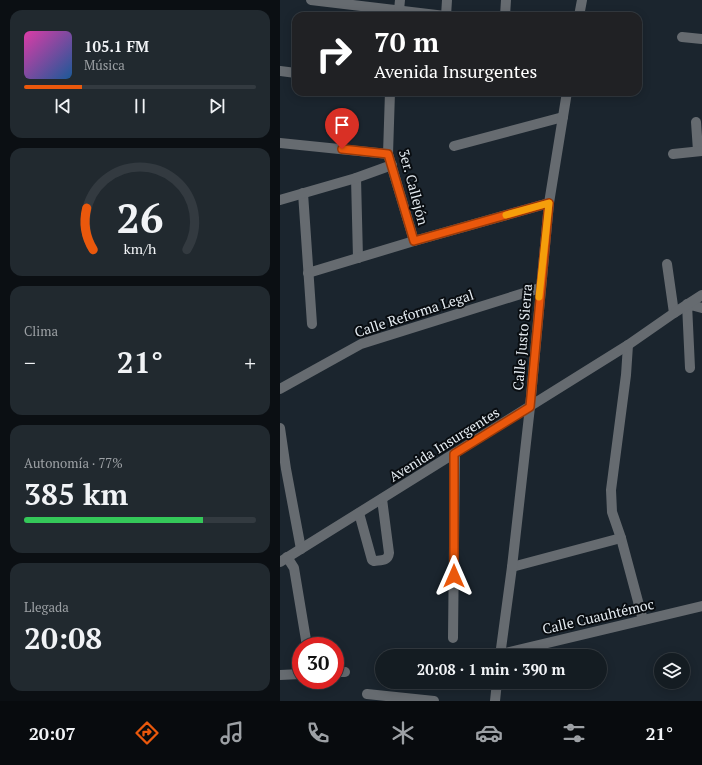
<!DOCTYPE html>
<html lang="es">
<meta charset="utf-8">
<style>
:root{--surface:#141c22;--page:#21292f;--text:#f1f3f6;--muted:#9da1a5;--line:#333a40;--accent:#ea580c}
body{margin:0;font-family:"PT Serif",serif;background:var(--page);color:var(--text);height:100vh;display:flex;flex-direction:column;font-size:15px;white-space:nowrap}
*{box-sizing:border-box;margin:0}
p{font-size:13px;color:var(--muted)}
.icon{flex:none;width:22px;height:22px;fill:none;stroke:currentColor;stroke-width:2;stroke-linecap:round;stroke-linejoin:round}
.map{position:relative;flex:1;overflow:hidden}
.side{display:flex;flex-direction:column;gap:10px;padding:10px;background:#0b0f13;width:280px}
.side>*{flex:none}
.hud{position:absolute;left:12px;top:12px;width:350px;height:84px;border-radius:12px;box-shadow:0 2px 10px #0003,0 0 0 1px var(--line);background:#202124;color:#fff;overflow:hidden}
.buttons{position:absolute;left:374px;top:653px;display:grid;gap:8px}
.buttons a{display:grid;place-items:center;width:36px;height:36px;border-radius:50%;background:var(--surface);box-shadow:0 2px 10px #0003,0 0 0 1px var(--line);font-size:20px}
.speed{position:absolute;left:12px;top:637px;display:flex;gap:8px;font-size:20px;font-weight:700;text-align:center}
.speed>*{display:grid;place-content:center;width:52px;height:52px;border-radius:50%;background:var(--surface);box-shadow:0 2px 10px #0003,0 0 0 1px var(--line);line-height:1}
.speed .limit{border:6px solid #d22;background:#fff;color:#111}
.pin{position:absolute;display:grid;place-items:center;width:34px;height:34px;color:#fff;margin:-41px -17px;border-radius:50% 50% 50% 0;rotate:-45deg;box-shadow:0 0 4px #0007}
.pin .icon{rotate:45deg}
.me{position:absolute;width:44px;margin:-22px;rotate:0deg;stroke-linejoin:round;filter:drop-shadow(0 0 3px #0008)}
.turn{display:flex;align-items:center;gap:14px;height:84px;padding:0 16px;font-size:18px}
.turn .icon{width:52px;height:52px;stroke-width:2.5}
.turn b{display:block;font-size:28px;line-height:34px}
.big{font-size:30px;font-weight:700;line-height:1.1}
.side .tile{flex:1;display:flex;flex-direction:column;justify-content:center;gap:6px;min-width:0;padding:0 14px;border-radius:12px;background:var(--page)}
.side .dial{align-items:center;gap:0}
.dial svg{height:104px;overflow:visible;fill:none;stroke:var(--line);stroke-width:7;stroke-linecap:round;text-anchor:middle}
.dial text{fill:var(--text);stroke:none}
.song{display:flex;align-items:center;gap:12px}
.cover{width:48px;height:48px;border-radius:6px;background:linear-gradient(135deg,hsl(320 70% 55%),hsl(210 70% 35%))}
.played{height:4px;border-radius:2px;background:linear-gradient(90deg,var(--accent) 25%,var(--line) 25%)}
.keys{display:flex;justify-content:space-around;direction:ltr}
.heat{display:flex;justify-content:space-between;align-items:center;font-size:22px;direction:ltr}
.charge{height:6px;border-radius:3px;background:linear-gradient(90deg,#34c759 77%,var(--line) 0)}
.trip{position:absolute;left:95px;top:649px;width:232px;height:40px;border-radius:20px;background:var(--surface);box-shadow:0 2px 10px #0003,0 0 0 1px var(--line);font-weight:700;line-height:40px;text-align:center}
.tab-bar{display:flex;height:64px;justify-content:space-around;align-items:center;background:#080b0e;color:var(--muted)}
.tab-bar .icon{width:28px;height:28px}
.tab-bar .selected{color:var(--accent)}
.tab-bar b{font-size:18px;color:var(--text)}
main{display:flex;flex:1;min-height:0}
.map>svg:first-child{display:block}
</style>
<main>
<section class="side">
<div class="tile">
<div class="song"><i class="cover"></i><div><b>105.1 FM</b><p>Música</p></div></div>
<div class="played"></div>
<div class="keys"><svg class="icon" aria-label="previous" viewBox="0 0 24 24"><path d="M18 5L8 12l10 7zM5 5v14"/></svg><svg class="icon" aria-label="pause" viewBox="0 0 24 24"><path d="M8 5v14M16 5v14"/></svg><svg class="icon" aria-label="next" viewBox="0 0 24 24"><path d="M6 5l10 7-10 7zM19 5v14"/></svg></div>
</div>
<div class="tile dial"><svg viewBox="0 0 100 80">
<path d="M14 69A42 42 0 1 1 86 69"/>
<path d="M14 69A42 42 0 0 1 9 37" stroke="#ea580c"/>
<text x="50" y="56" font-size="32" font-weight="700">26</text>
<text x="50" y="72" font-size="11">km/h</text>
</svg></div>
<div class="tile"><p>Clima</p>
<div class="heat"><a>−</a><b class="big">21°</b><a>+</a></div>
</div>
<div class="tile"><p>Autonomía · 77%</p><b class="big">385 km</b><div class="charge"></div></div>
<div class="tile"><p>Llegada</p><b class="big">20:08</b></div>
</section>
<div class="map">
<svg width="422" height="701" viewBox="0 0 422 701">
<rect width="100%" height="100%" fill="#1b252e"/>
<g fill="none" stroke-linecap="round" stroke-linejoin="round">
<g stroke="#666b70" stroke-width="10">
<path d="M31,0L165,16"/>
<path d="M119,10L120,0"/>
<path d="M166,16L167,0"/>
<path d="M225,16L226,0"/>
<path d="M299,16L302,0"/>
<path d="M402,37L422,39"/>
<path d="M0,71L16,73"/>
<path d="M110,92L108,154L134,241"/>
<path d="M416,122L418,151"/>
<path d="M0,143L108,154"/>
<path d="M174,146L283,117"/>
<path d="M393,154L422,151"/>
<path d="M76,178L78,258"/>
<path d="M23,193L32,324"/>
<path d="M0,200L76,178L112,165"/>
<path d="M387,264L394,313"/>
<path d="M28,273L134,241L269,203"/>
<path d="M348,345L346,375L331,490L332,512L341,538L363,620"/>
<path d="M410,368L407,304L422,308"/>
<path d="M0,389L81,344L260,288"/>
<path d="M0,428L6,469L21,549"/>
<path d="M79,513L92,560L94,561C102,560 108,561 109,553L102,499"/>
<path d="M7,557L14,568L27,646"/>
<path d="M0,562L348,345L394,313L422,295"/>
<path d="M232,567L341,538"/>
<path d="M173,638L175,454"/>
<path d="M221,654L422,606"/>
<path d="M220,656L232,567L250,407L269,203L287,92"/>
<path d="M55,672H65"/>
<path d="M0,675L21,674"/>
<path d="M87,694L154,701"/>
<path d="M215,701L217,682"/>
</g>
</g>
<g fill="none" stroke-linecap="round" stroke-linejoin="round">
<g stroke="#983908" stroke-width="10">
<path id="route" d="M62,149L108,154L134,241L269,203L250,407L174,454V576"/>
</g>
<use href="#route" stroke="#ea580c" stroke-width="7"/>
<path stroke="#f59e0b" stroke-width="7" d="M226,215L269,203L259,297"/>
</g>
<g text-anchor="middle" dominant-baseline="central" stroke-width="4" stroke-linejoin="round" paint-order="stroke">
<g font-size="14" fill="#e6edf3" stroke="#090d11">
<text transform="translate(134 187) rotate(75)">3er. Callejón</text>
<text transform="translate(134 313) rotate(-18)">Calle Reforma Legal</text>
<text transform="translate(242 337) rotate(-85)">Calle Justo Sierra</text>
<text transform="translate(164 444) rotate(-32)">Avenida Insurgentes</text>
<text transform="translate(318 616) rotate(-13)">Calle Cuauhtémoc</text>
</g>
</g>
</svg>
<div class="buttons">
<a><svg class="icon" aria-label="layers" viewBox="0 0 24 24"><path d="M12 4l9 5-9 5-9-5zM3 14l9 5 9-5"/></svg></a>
</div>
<div class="speed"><div class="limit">30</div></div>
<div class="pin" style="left:62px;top:149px;background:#d93025"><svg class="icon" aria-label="arrive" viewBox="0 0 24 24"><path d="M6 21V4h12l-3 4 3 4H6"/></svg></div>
<svg class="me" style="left:174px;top:576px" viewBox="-20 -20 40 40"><path d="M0-17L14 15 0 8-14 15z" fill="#ea580c" stroke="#fff" stroke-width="4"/></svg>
<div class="trip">20:08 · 1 min · 390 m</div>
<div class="hud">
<div class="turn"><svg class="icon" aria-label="right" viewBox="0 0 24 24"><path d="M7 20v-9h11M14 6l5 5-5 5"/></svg><div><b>70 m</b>Avenida Insurgentes</div></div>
</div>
</div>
</main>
<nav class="tab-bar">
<b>20:07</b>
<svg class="icon selected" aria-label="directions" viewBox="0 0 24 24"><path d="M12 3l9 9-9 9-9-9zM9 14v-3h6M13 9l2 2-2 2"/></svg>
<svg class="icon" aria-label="music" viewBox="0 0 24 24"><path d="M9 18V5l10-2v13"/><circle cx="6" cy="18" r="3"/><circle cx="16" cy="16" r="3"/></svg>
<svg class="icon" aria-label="phone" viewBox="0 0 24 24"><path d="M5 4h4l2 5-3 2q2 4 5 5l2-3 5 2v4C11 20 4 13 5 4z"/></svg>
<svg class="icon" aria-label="climate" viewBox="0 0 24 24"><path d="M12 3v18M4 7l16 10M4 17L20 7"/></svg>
<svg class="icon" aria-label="car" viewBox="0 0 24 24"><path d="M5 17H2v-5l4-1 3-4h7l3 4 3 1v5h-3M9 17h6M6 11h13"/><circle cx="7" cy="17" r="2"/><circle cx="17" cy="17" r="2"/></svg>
<svg class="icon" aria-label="filters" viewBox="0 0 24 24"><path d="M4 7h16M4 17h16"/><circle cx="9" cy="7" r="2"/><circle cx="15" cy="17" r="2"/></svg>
<b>21°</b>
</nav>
